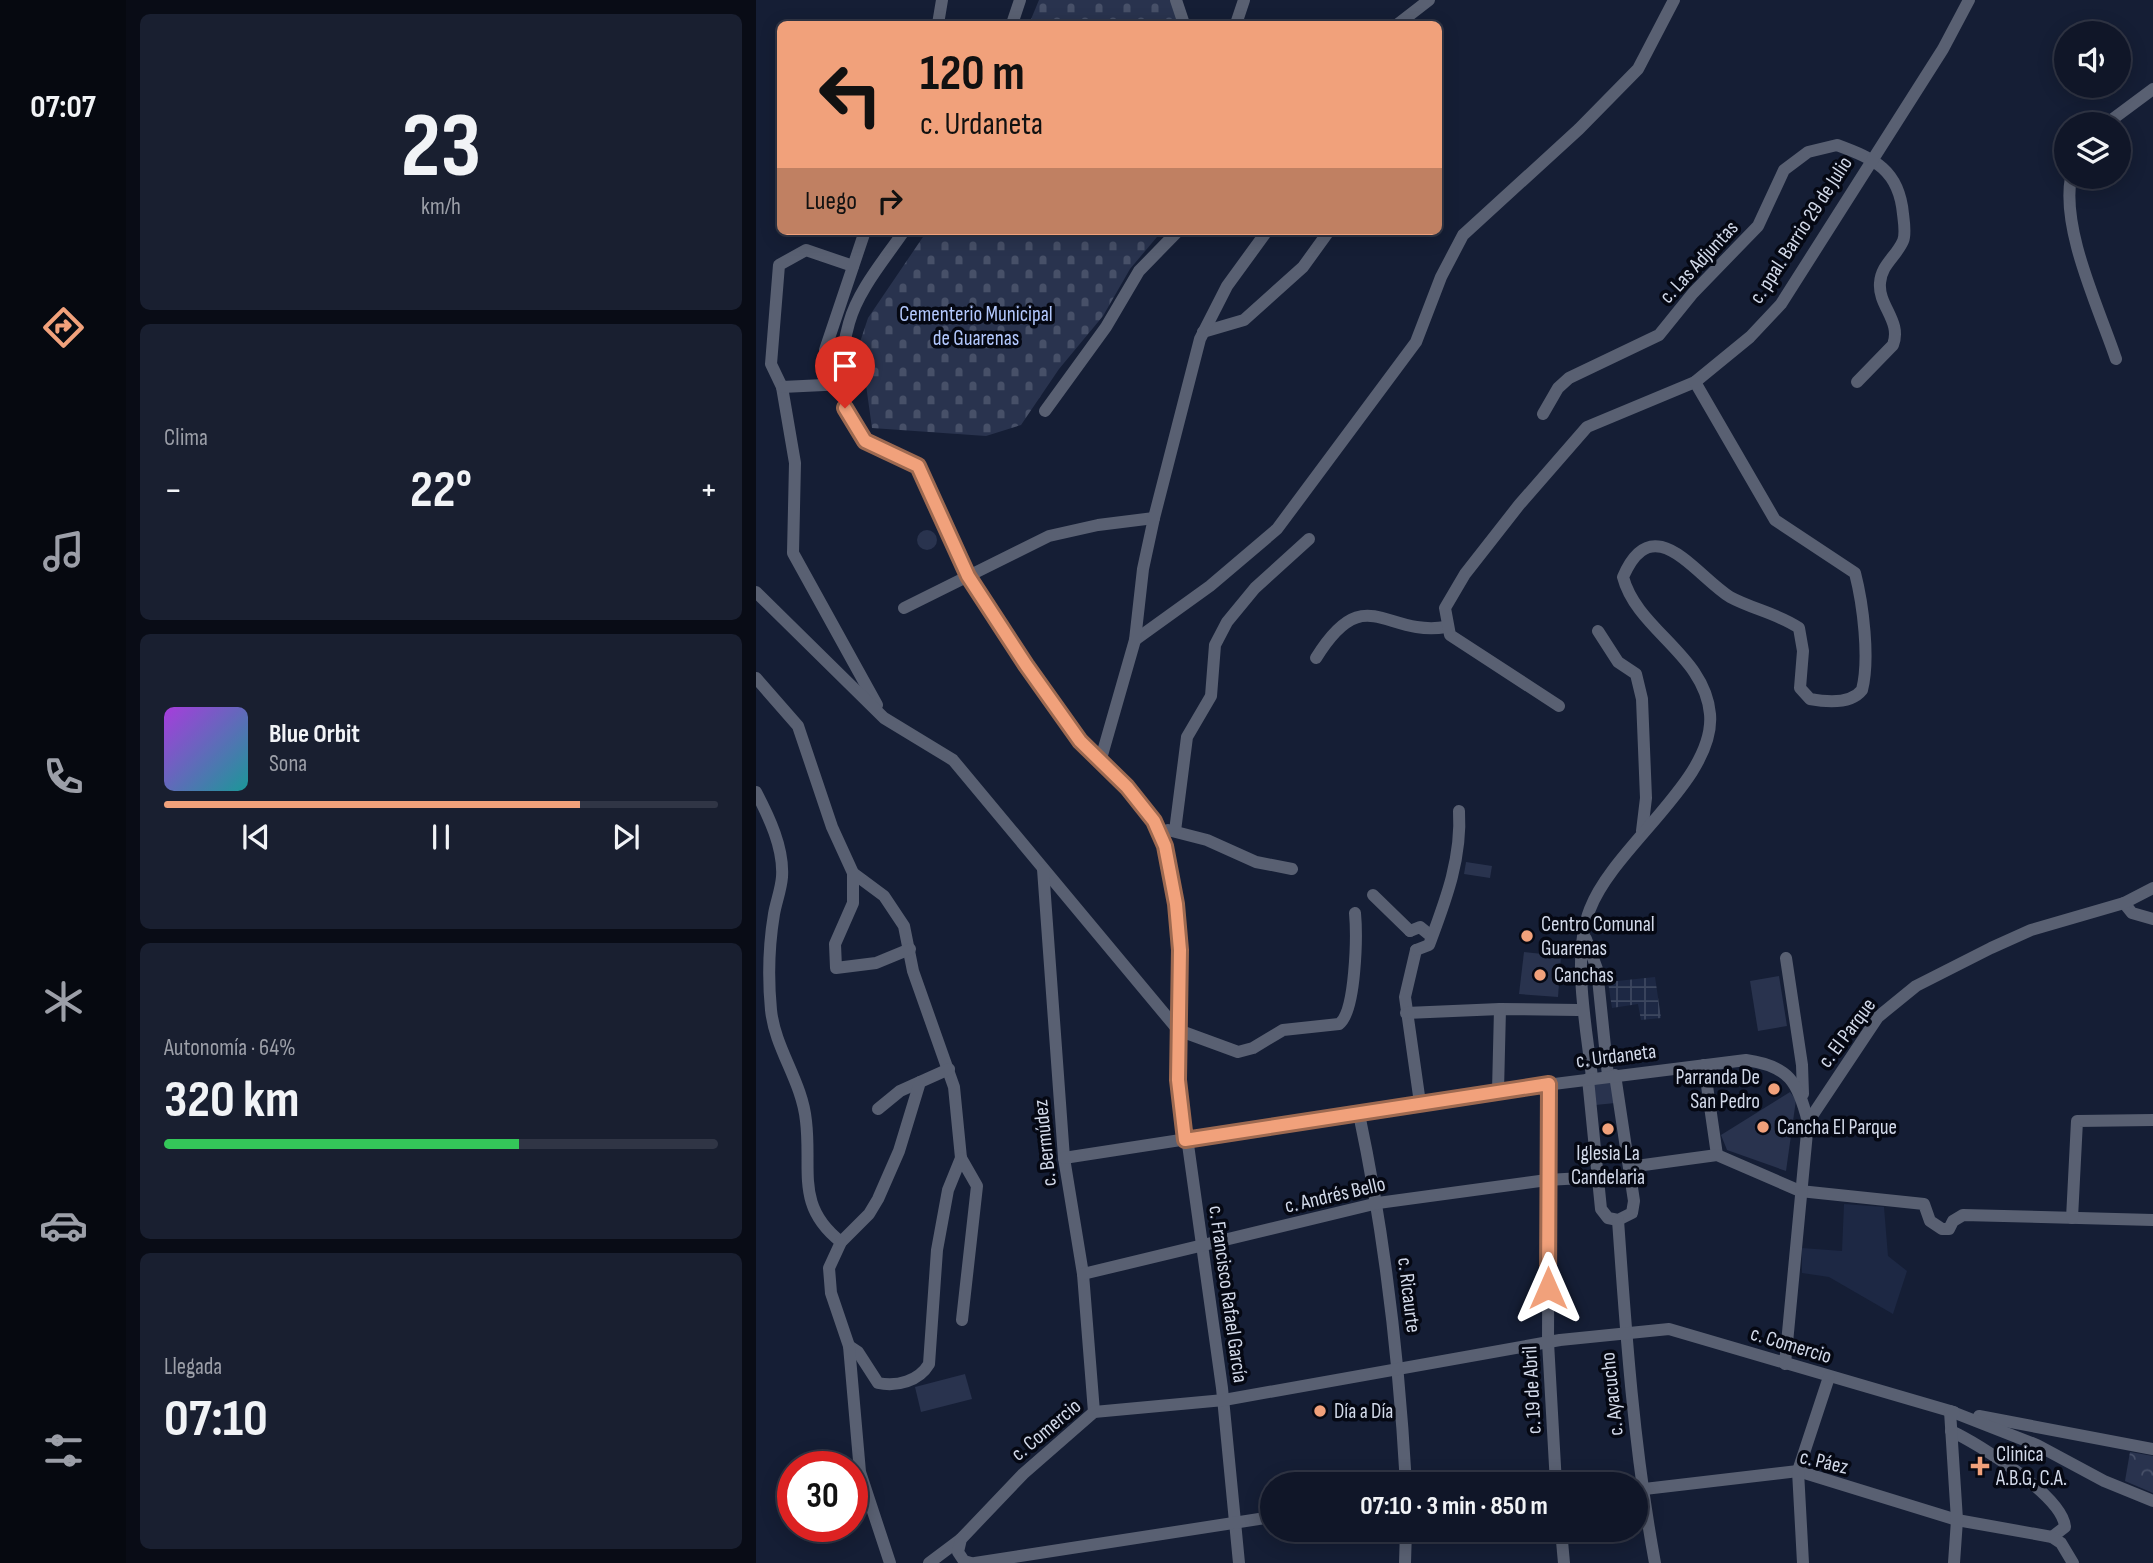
<!DOCTYPE html>
<html lang="es">
<meta charset="utf-8">
<style>
:root{--surface:#101628;--page:#191f30;--text:#f1f3f6;--muted:#9c9fa8;--line:#303545;--accent:#f1a17b}
body{margin:0;font-family:"Sofia Sans Condensed",sans-serif;background:var(--page);color:var(--text);height:100vh;display:flex;flex-direction:column;font-size:26px;white-space:nowrap}
*{box-sizing:border-box;margin:0}
p{font-size:23px;color:var(--muted)}
.icon{flex:none;width:38px;height:38px;fill:none;stroke:currentColor;stroke-width:2;stroke-linecap:round;stroke-linejoin:round}
.map{position:relative;flex:1;overflow:hidden}
.side{display:flex;flex-direction:column;gap:14px;padding:14px;background:#090c16;width:630px}
.side>*{flex:none}
.top-card{position:absolute;left:21px;top:21px;width:665px;height:214px;border-radius:10px;box-shadow:0 4px 18px #0003,0 0 0 2px var(--line);background:#f1a17b;color:#111;overflow:hidden}
.buttons{position:absolute;left:1298px;top:21px;display:grid;gap:14px}
.buttons a{display:grid;place-items:center;width:77px;height:77px;border-radius:50%;background:var(--surface);box-shadow:0 4px 18px #0003,0 0 0 2px var(--line);font-size:35px}
.speed{position:absolute;left:21px;top:1451px;display:flex;gap:14px;font-size:35px;font-weight:700;text-align:center}
.speed>*{display:grid;place-content:center;width:91px;height:91px;border-radius:50%;background:var(--surface);box-shadow:0 4px 18px #0003,0 0 0 2px var(--line);line-height:1}
.speed .limit{border:10px solid #d22;background:#fff;color:#111}
.pin{position:absolute;display:grid;place-items:center;width:60px;height:60px;color:#fff;margin:-72px -30px;border-radius:50% 50% 50% 0;rotate:-45deg;box-shadow:0 0 7px #0007}
.pin .icon{rotate:45deg}
.me{position:absolute;width:77px;margin:-38px;rotate:0deg;stroke-linejoin:round;filter:drop-shadow(0 0 5px #0008)}
.turn{display:flex;align-items:center;gap:24px;height:147px;padding:0 28px;font-size:32px}
.turn .icon{width:91px;height:91px;stroke-width:2.5}
.turn b{display:block;font-size:49px;line-height:60px}
.then{display:flex;align-items:center;height:66px;padding:0 28px;background:#0003;gap:14px;font-size:26px}
.big{font-size:52px;font-weight:700;line-height:1.1}
.side .widget{flex:1;display:flex;flex-direction:column;justify-content:center;gap:10px;min-width:0;padding:0 24px;border-radius:10px;background:var(--page)}
.side .dial{align-items:center;gap:0}
.dial b{font-size:91px;line-height:1}
.song{display:flex;align-items:center;gap:21px}
.cover{width:84px;height:84px;border-radius:10px;background:linear-gradient(135deg,hsl(280 70% 55%),hsl(180 70% 35%))}
.played{height:7px;border-radius:4px;background:linear-gradient(90deg,var(--accent) 75%,var(--line) 75%)}
.keys{display:flex;justify-content:space-around;direction:ltr}
.heat{display:flex;justify-content:space-between;align-items:center;font-size:38px;direction:ltr}
.charge{height:10px;border-radius:5px;background:linear-gradient(90deg,#34c759 64%,var(--line) 0)}
.trip{position:absolute;left:504px;top:1472px;width:388px;height:70px;border-radius:35px;background:var(--surface);box-shadow:0 4px 18px #0003,0 0 0 2px var(--line);font-weight:700;line-height:70px;text-align:center}
main{display:flex;flex:1;min-height:0}
.dock{display:flex;flex-direction:column;width:126px;justify-content:space-around;align-items:center;background:#060910;color:var(--muted)}
.dock .icon{width:49px;height:49px}
.dock .selected{color:var(--accent)}
.dock b{font-size:32px;color:var(--text)}
.map>svg:first-child{display:block}
</style>
<main>
<nav class="dock">
<b>07:07</b>
<svg class="icon selected" aria-label="directions" viewBox="0 0 24 24"><path d="M12 3l9 9-9 9-9-9zM9 14v-3h6M13 9l2 2-2 2"/></svg>
<svg class="icon" aria-label="music" viewBox="0 0 24 24"><path d="M9 18V5l10-2v13"/><circle cx="6" cy="18" r="3"/><circle cx="16" cy="16" r="3"/></svg>
<svg class="icon" aria-label="phone" viewBox="0 0 24 24"><path d="M5 4h4l2 5-3 2q2 4 5 5l2-3 5 2v4C11 20 4 13 5 4z"/></svg>
<svg class="icon" aria-label="climate" viewBox="0 0 24 24"><path d="M12 3v18M4 7l16 10M4 17L20 7"/></svg>
<svg class="icon" aria-label="car" viewBox="0 0 24 24"><path d="M5 17H2v-5l4-1 3-4h7l3 4 3 1v5h-3M9 17h6M6 11h13"/><circle cx="7" cy="17" r="2"/><circle cx="17" cy="17" r="2"/></svg>
<svg class="icon" aria-label="filters" viewBox="0 0 24 24"><path d="M4 7h16M4 17h16"/><circle cx="9" cy="7" r="2"/><circle cx="15" cy="17" r="2"/></svg>
</nav>
<section class="side">
<div class="widget dial"><b>23</b><p>km/h</p></div>
<div class="widget"><p>Clima</p>
<div class="heat"><a>−</a><b class="big">22°</b><a>+</a></div>
</div>
<div class="widget">
<div class="song"><i class="cover"></i><div><b>Blue Orbit</b><p>Sona</p></div></div>
<div class="played"></div>
<div class="keys"><svg class="icon" aria-label="previous" viewBox="0 0 24 24"><path d="M18 5L8 12l10 7zM5 5v14"/></svg><svg class="icon" aria-label="pause" viewBox="0 0 24 24"><path d="M8 5v14M16 5v14"/></svg><svg class="icon" aria-label="next" viewBox="0 0 24 24"><path d="M6 5l10 7-10 7zM19 5v14"/></svg></div>
</div>
<div class="widget"><p>Autonomía · 64%</p><b class="big">320 km</b><div class="charge"></div></div>
<div class="widget"><p>Llegada</p><b class="big">07:10</b></div>
</section>
<div class="map">
<svg width="1397" height="1563" viewBox="0 0 1397 1563">
<defs>
<pattern id="industrial-grid" width="8" height="8" patternUnits="userSpaceOnUse" patternTransform="scale(1.75)"><rect width="8" height="8" fill="#1d2844"/><path d="M0 4h8M4 0v8" fill="none" stroke="#3d475f"/></pattern>
<pattern id="forest-crowns" width="20" height="18" patternUnits="userSpaceOnUse" patternTransform="scale(1.75)"><rect width="20" height="18" fill="#29334e"/><path d="M2 6a3 3 0 1 1 6 0M12 15a3 3 0 1 1 6 0" fill="none" stroke="#475068"/></pattern>
<pattern id="cemetery-stones" width="16" height="16" patternUnits="userSpaceOnUse" patternTransform="scale(1.75)"><rect width="16" height="16" fill="#29334e"/><path d="M2 7V4a2 2 0 0 1 4 0v3zM10 15v-3a2 2 0 0 1 4 0v3z" fill="#475068"/></pattern>
</defs>
<rect width="100%" height="100%" fill="#151e35"/>
<path fill="#1d2844" d="M1088,1204L1128,1207L1132,1256L1151,1271L1137,1314L1073,1277L1046,1273V1248L1086,1251Z"/>
<path fill="url(#industrial-grid)" d="M899,977L905,1018L885,1020L882,1004L856,1008L852,982Z"/>
<g fill="#29334e">
<circle cx="171" cy="540" r="10"/>
<path d="M710,862L736,866L734,878L708,874Z"/>
<path d="M768,952L805,956L802,997L763,994Z"/>
<path d="M1023,976L1031,1026L1002,1031L994,981Z"/>
<path d="M1034,1092L1040,1100L1030,1171L971,1150L965,1135Z"/>
<path d="M209,1374L216,1399L165,1412L159,1387Z"/>
</g>
<g fill="url(#forest-crowns)">
<path d="M856,1080L859,1103L839,1105L836,1083Z"/>
<path d="M1374,1452L1397,1456V1493L1369,1481Z"/>
</g>
<g fill="url(#cemetery-stones)">
<path d="M283,0H415L423,24H273Z"/>
<path d="M171,231H406L374,269L347,316L303,369L265,425L230,436L116,428L104,342L112,318Z"/>
</g>
<g fill="none" stroke-linecap="round" stroke-linejoin="round">
<g stroke="#596072" stroke-width="12">
<path d="M420,0L428,24"/>
<path d="M182,24L186,0"/>
<path d="M256,24L264,0"/>
<path d="M480,24L488,0"/>
<path d="M642,24L673,0"/>
<path d="M1350,124L1397,89"/>
<path d="M1315,177C1305,230 1343,308 1360,359"/>
<path d="M148,231C129,259 102,290 93,323C83,358 81,413 109,441C121,453 147,459 162,466L212,576L270,665L324,741L371,787L398,821L409,846L420,903L424,950L423,1080L466,1388L483,1563"/>
<path d="M97,266L50,250L23,265L15,364L26,387L39,463L37,553L121,705"/>
<path d="M447,332L488,320L547,267L573,231"/>
<path d="M68,385L69,350L109,231"/>
<path d="M26,387L89,384"/>
<path d="M289,411L350,327L383,271L422,231"/>
<path d="M787,414L802,388L813,378L903,335L937,293L1002,226L1028,170L1052,152L1081,145C1119,159 1143,170 1147,214C1148,222 1150,234 1147,241C1140,257 1125,265 1124,283C1122,306 1146,321 1137,345L1101,382"/>
<path d="M0,592L128,718L197,760L422,1030L482,1052L497,1048L527,1030L583,1024C600,1012 601,935 599,913"/>
<path d="M148,608L293,536L342,525L398,518"/>
<path d="M842,631L862,662L880,674L886,699L890,798L886,831"/>
<path d="M379,640L454,586L521,529L660,342L685,277L707,235L823,129L882,69L918,0"/>
<path d="M560,658C609,579 628,637 690,627"/>
<path d="M0,678L42,726L76,827L97,873L128,896L148,926L157,971L198,1087L205,1158L192,1190L181,1250L173,1364C163,1381 141,1387 122,1383L102,1352L93,1346"/>
<path d="M803,706L694,635L689,608L709,574L763,505L831,427L939,382"/>
<path d="M344,762L379,640L387,569L398,518L444,339L471,286L511,231"/>
<path d="M0,792C13,817 28,848 26,877C25,890 20,902 18,914C13,944 12,979 15,1010C19,1049 46,1081 50,1121C56,1171 39,1206 85,1242"/>
<path d="M412,830L451,840L500,862L536,869"/>
<path d="M419,831L431,737L455,696L459,645L471,622L499,588L553,539"/>
<path d="M287,869L308,1158L327,1274L338,1412"/>
<path d="M97,873V903L79,944L80,968L120,963L154,949"/>
<path d="M617,895L654,931"/>
<path d="M1368,903L1376,913L1397,919"/>
<path d="M654,931L664,927L675,936"/>
<path d="M830,939L841,969L852,1076"/>
<path d="M660,950L649,997L664,1103"/>
<path d="M660,950L673,945C689,902 706,859 703,811"/>
<path d="M1030,958L1046,1065L1047,1094"/>
<path d="M650,1013L744,1009L822,1010"/>
<path d="M948,1065L961,1155"/>
<path d="M836,1078C831,1029 815,957 834,909C858,846 960,779 954,714C949,655 881,630 867,577C897,507 939,575 974,597C996,609 1023,614 1043,628L1047,651L1044,688L1054,699C1070,702 1095,704 1106,690C1114,659 1107,604 1099,573L1019,520L939,382L994,337L1025,304L1187,49L1213,0"/>
<path d="M832,1079L845,1209L852,1218L862,1220L876,1213L878,1201L859,1075"/>
<path d="M793,1084L792,1342L800,1484"/>
<path d="M742,1091L744,1009"/>
<path d="M122,1109L144,1091L164,1082"/>
<path d="M603,1114C629,1236 643,1359 650,1484"/>
<path d="M205,1158L221,1186L206,1320"/>
<path d="M308,1158L742,1091L990,1060C1033,1066 1042,1082 1052,1122"/>
<path d="M873,1167L961,1155L1044,1191L1168,1204L1174,1221L1186,1229H1193L1197,1221L1207,1215L1397,1220"/>
<path d="M1316,1218L1321,1121L1397,1120"/>
<path d="M862,1220C870,1335 878,1450 899,1563"/>
<path d="M327,1274L622,1203L791,1180L844,1177"/>
<path d="M1029,1364L1052,1122L1122,1017L1160,986L1235,948L1275,930L1368,903L1397,888"/>
<path d="M1223,1416L1397,1449"/>
<path d="M1195,1431C1223,1444 1307,1496 1309,1527L1296,1537"/>
<path d="M742,1484H818"/>
<path d="M880,1490L1042,1471L1201,1520L1296,1537L1305,1543L1317,1563"/>
<path d="M805,1530L808,1563"/>
<path d="M134,1563L104,1472L93,1346L75,1293L73,1268L85,1242L113,1214L122,1199L143,1151L164,1082L193,1069"/>
<path d="M173,1563L205,1539"/>
<path d="M215,1563L208,1561L202,1552L205,1539L267,1474L338,1412L468,1400L804,1340L913,1329L1194,1411L1281,1445L1348,1481L1397,1501"/>
<path d="M219,1563L516,1517"/>
<path d="M649,1563L650,1530"/>
<path d="M1047,1563L1042,1471L1073,1377"/>
<path d="M1198,1563L1201,1520L1194,1411L1198,1412"/>
</g>
</g>
<g fill="none" stroke-linecap="round" stroke-linejoin="round">
<g stroke="#9d6950" stroke-width="18">
<path id="route" d="M89,408L109,441L162,466L212,576L270,665L324,741L371,787L398,821L409,846L420,904L424,950L422,1080L429,1140L793,1084L792,1288"/>
</g>
<use href="#route" stroke="#f1a17b" stroke-width="12"/>
</g>
<g fill="#f1a17b" stroke="#050813" stroke-width="2.5">
<circle cx="771" cy="936" r="7"/>
<circle cx="784" cy="975" r="7"/>
<circle cx="1018" cy="1089" r="7"/>
<circle cx="1007" cy="1127" r="7"/>
<circle cx="852" cy="1129" r="7"/>
<circle cx="564" cy="1411" r="7"/>
<path d="M1220.5 1455.5h7v7h7v7h-7v7h-7v-7h-7v-7h7z"/>
</g>
<g text-anchor="middle" dominant-baseline="central" stroke-width="7" stroke-linejoin="round" paint-order="stroke">
<g font-size="21" fill="#d2d9e9" stroke="#050813">
<text transform="translate(1045 230) rotate(-57)">c. ppal. Barrio 29 de Julio</text>
<text transform="translate(943 262) rotate(-47)">c. Las Adjuntas</text>
<text transform="translate(1091 1033) rotate(-53)">c. El Parque</text>
<text transform="translate(860 1056) rotate(-7)">c. Urdaneta</text>
<text transform="translate(289 1143) rotate(-96)">c. Bermúdez</text>
<text transform="translate(579 1195) rotate(-13)">c. Andrés Bello</text>
<text transform="translate(472 1294) rotate(82)">c. Francisco Rafael García</text>
<text transform="translate(653 1295) rotate(83)">c. Ricaurte</text>
<text transform="translate(1035 1345) rotate(17)">c. Comercio</text>
<text transform="translate(776 1390) rotate(-93)">c. 19 de Abril</text>
<text transform="translate(856 1394) rotate(-96)">c. Ayacucho</text>
<text transform="translate(290 1430) rotate(-40)">c. Comercio</text>
<text transform="translate(1068 1462) rotate(13)">c. Páez</text>
</g>
<g font-size="21" fill="#b3c8fd" stroke="#050813">
<text x="220" y="314">Cementerio Municipal<tspan x="220" dy="24">de Guarenas</tspan></text>
</g>
<g font-size="21" fill="#d2d9e9" stroke="#050813" text-anchor="start">
<text x="785" y="924">Centro Comunal<tspan x="785" dy="24">Guarenas</tspan></text>
<text x="798" y="975">Canchas</text>
<text x="1004" y="1077" text-anchor="end">Parranda De<tspan x="1004" dy="24">San Pedro</tspan></text>
<text x="1021" y="1127">Cancha El Parque</text>
<text x="852" y="1153" text-anchor="middle">Iglesia La<tspan x="852" dy="24">Candelaria</tspan></text>
<text x="578" y="1411">Día a Día</text>
<text x="1240" y="1454">Clinica<tspan x="1240" dy="24">A.B.G, C.A.</tspan></text>
</g>
</g>
</svg>
<div class="buttons">
<a><svg class="icon" aria-label="sound" viewBox="0 0 24 24"><path d="M4 9h4l5-4v14l-5-4H4zM17 9q2 3 0 6"/></svg></a>
<a><svg class="icon" aria-label="layers" viewBox="0 0 24 24"><path d="M12 4l9 5-9 5-9-5zM3 14l9 5 9-5"/></svg></a>
</div>
<div class="speed"><div class="limit">30</div></div>
<div class="pin" style="left:89px;top:408px;background:#d93025"><svg class="icon" aria-label="arrive" viewBox="0 0 24 24"><path d="M6 21V4h12l-3 4 3 4H6"/></svg></div>
<svg class="me" style="left:792px;top:1288px" viewBox="-20 -20 40 40"><path d="M0-17L14 15 0 8-14 15z" fill="#f1a17b" stroke="#fff" stroke-width="4"/></svg>
<div class="trip">07:10 · 3 min · 850 m</div>
<div class="top-card">
<div class="turn"><svg class="icon" aria-label="left" viewBox="0 0 24 24"><path d="M17 20v-9H6M10 6l-5 5 5 5"/></svg><div><b>120 m</b>c. Urdaneta</div></div>
<div class="then">Luego<svg class="icon" aria-label="right" viewBox="0 0 24 24"><path d="M7 20v-9h11M14 6l5 5-5 5"/></svg></div>
</div>
</div>
</main>
